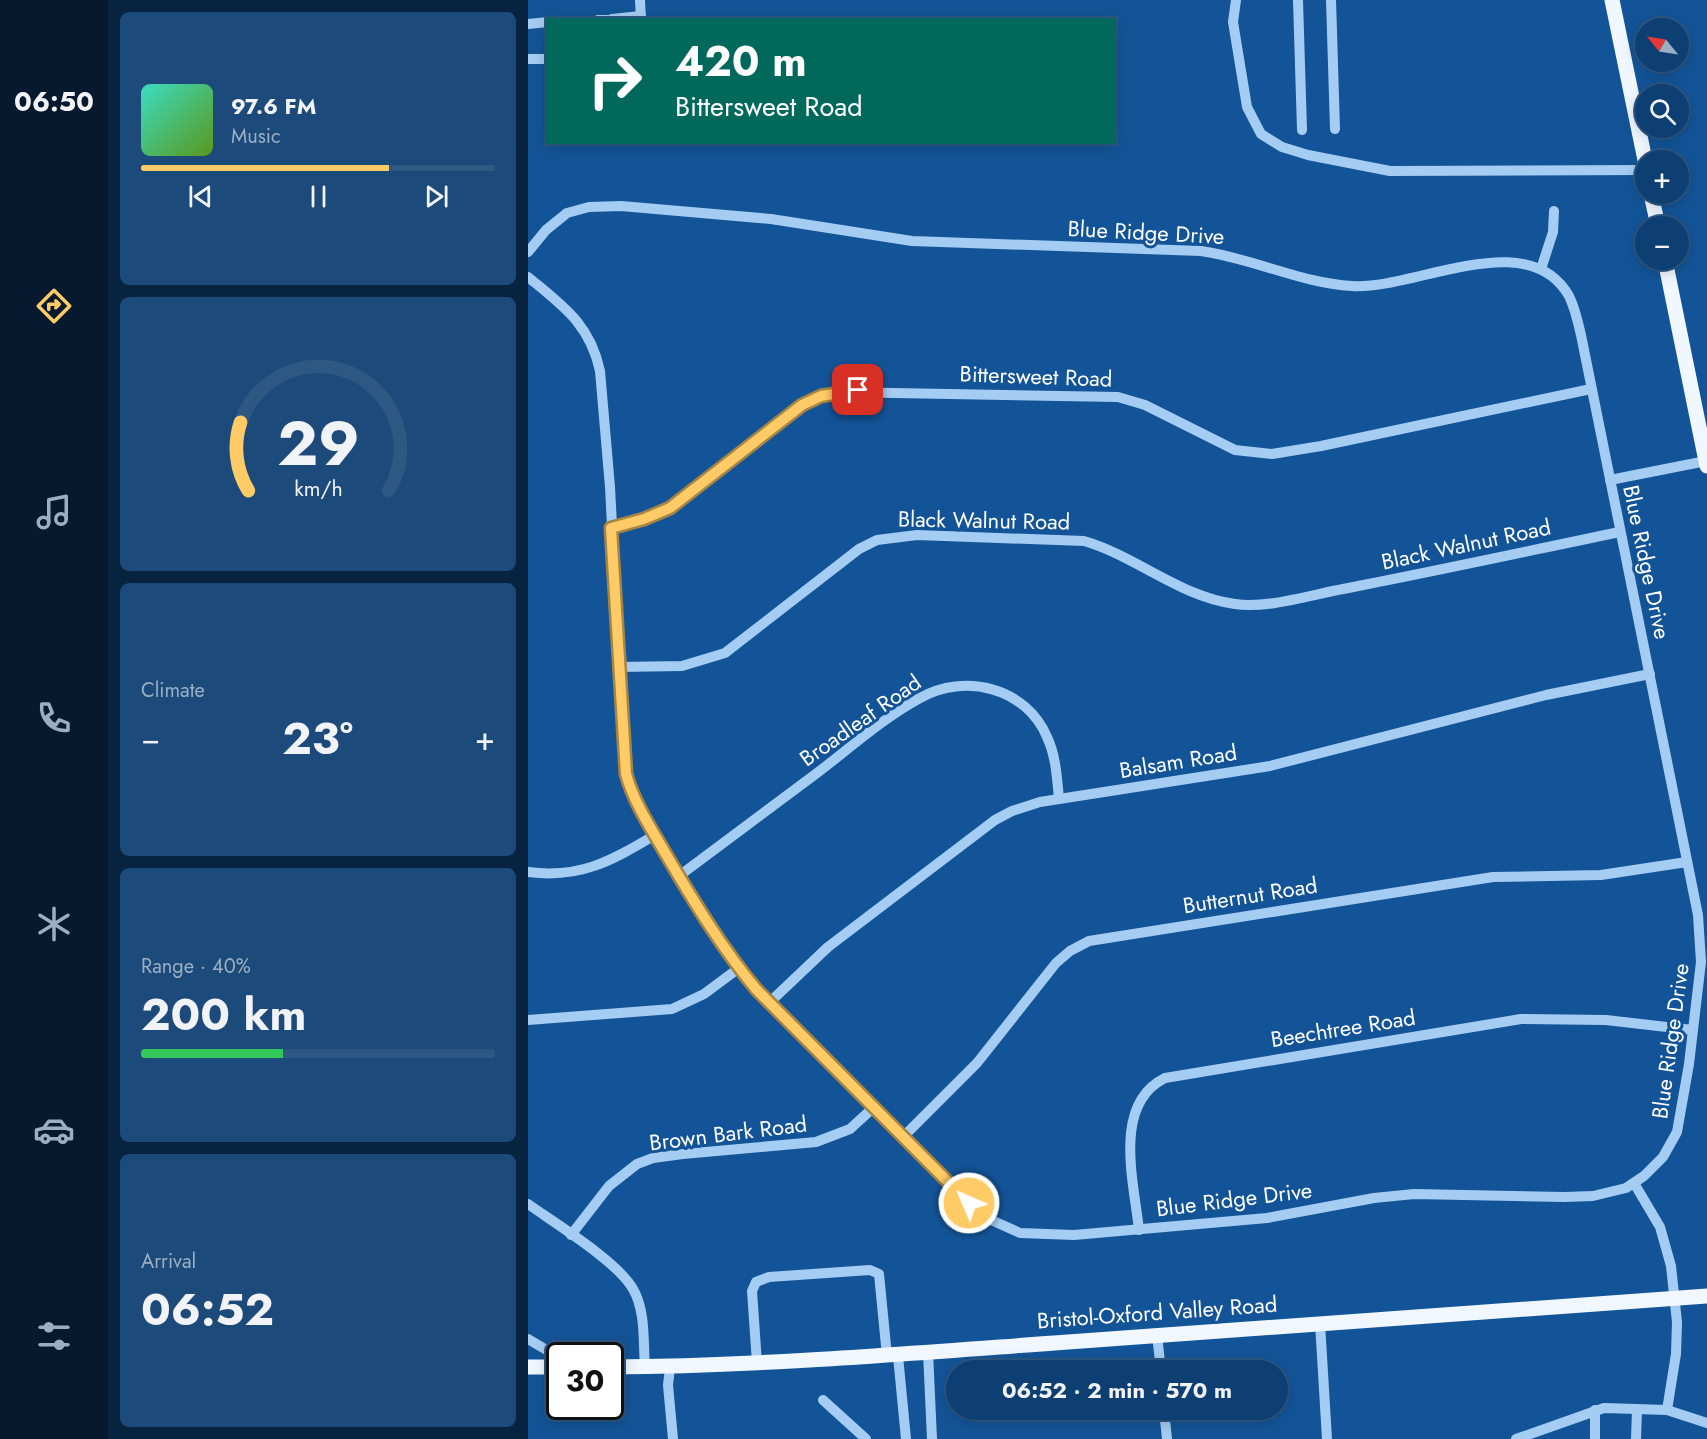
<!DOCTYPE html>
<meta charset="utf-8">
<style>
:root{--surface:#0e3f72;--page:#1c4a7a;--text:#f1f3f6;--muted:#9bafc4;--line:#2e5884;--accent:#ffcb67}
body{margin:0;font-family:Jost,sans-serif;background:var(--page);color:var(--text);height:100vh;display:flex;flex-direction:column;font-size:22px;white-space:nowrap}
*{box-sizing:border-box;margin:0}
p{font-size:20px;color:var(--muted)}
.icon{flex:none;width:33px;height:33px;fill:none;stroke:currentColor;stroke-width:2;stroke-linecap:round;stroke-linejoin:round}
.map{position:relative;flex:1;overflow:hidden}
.panel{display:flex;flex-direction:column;gap:12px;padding:12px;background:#08233f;width:420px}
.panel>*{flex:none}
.banner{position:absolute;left:18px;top:18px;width:570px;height:126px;border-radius:0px;box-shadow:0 3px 15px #0003,0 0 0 2px var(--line);background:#00695c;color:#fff;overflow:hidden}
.needle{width:39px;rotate:300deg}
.controls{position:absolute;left:1107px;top:18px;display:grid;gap:12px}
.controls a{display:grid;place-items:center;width:54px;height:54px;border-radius:50%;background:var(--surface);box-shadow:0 3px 15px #0003,0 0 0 2px var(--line);font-size:30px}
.speed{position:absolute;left:18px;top:1342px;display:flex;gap:12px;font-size:30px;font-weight:700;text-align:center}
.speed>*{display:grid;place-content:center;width:78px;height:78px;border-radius:50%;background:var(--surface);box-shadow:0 3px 15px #0003,0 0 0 2px var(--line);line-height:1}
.speed .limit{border:3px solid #111;border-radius:9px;background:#fff;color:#111}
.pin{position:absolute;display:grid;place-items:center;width:51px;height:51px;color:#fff;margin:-26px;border-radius:12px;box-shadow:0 3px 9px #0006}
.me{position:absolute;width:66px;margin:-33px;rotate:315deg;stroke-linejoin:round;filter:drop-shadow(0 0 4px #0008)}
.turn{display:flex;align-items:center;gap:21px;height:126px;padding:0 30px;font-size:27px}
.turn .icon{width:78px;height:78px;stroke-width:2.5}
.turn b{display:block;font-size:42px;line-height:51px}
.big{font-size:45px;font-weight:700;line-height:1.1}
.panel .widget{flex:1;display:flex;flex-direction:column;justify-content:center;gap:9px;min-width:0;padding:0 21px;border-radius:9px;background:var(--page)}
.panel .dial{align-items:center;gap:0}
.dial svg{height:156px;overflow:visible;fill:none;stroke:var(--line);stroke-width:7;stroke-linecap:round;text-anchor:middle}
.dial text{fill:var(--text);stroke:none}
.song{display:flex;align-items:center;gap:18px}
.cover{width:72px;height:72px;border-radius:9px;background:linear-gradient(135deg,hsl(170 70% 55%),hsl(90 70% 35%))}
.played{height:6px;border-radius:3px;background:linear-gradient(90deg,var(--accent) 70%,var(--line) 70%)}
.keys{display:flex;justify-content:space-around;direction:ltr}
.heat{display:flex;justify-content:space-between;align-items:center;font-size:33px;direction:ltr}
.charge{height:9px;border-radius:4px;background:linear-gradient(90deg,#34c759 40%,var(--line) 0)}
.trip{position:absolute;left:418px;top:1360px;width:342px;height:60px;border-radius:30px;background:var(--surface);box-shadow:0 3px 15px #0003,0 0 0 2px var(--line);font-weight:700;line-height:60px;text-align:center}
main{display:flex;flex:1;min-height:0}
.dock{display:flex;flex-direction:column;width:108px;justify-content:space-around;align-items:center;background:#06192e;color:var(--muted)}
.dock .icon{width:42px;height:42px}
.dock .on{color:var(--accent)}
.dock b{font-size:27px;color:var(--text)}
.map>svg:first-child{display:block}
</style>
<main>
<nav class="dock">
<b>06:50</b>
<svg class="icon on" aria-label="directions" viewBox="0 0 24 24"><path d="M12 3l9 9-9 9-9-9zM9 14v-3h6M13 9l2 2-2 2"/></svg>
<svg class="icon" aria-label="music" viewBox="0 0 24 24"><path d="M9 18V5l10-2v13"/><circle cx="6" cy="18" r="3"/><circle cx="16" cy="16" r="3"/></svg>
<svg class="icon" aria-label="phone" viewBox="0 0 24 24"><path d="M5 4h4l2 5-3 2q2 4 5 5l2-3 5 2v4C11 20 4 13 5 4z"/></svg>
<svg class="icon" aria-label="climate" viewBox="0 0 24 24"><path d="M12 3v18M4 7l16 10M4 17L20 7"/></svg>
<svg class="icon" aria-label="car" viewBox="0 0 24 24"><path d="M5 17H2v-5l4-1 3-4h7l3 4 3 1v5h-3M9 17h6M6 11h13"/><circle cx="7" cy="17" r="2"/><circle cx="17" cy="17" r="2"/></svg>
<svg class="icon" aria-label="filters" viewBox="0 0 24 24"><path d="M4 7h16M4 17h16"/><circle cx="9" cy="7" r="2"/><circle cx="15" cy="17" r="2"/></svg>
</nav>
<section class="panel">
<div class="widget">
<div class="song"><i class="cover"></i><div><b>97.6 FM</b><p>Music</p></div></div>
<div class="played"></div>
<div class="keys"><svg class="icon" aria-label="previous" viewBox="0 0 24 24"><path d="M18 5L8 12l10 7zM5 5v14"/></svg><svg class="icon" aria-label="pause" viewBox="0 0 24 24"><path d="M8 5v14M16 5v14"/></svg><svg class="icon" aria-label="next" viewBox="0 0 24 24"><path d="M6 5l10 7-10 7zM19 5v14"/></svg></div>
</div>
<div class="widget dial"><svg viewBox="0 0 100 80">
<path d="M14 69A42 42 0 1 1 86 69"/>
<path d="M14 69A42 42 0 0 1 10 34" stroke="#ffcb67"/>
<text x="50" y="56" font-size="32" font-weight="700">29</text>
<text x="50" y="72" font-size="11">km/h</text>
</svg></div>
<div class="widget"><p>Climate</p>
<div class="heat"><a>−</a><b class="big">23°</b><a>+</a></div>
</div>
<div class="widget"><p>Range · 40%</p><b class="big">200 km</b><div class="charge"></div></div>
<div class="widget"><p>Arrival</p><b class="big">06:52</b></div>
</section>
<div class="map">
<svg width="1179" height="1439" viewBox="0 0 1179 1439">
<rect width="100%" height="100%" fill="#135498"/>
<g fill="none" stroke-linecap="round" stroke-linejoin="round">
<g stroke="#a5ccf3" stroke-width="10">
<path d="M112,0L113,20"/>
<path d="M708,0L705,22L719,107L733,134L754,147L780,155L862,171L1118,170"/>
<path d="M770,0L774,130"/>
<path d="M803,0L807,129"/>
<path d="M84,19L113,16"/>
<path d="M70,20H84"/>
<path d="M0,24L20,22"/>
<path d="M0,59H20"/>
<path d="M0,252L18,230L39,213L61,207L93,206L243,219L384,241L673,251C724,258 772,283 824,286C887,290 1000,224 1041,296C1047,308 1050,322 1053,335L1170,915L1173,962L1161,1064L1149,1132L1135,1157L1116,1176L1098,1188L1065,1196L1036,1197L886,1194L846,1198L739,1218L546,1235L492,1233L461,1219L441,1203L228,989L211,968L127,835L102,787L96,756L82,487L72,371C62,324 35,306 0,277"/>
<path d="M1013,269L1025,232L1026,211"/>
<path d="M1082,480L1178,461"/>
<path d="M83,527L116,519L142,508L274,405L293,396L310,392L590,397L617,405L707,450L744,454L793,446L1063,389"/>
<path d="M90,667L154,666L197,653L331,549L349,540L389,535L556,541C608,556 652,597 707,604C738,609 783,595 815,589C908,571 1000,551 1092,532"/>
<path d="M0,872C52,879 83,861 127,835"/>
<path d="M151,876C197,842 243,807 289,773C322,748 355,718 392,698C436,673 498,687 519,737C528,756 529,778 531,799"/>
<path d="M242,1002L300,947L467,820L484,811L512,802L742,766L1018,695L1122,674"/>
<path d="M0,1020L144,1009L176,994L211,968"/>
<path d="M375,1137L449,1063L528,963L542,951L561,941L965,877L1073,875L1159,862"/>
<path d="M1106,1183L1132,1227L1143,1266L1149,1322L1148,1354L1139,1410"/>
<path d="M0,1204C28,1224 89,1261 105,1289C118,1311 115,1343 117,1367"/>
<path d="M611,1230C606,1182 584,1104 637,1078L993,1019L1078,1020L1165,1030"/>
<path d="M43,1235L81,1186L109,1164L125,1158L155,1154L288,1142L322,1129L346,1107"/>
<path d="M792,1323L799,1439"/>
<path d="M629,1335L633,1371"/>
<path d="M0,1339L32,1358"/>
<path d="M400,1352L404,1439"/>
<path d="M370,1356L378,1439"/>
<path d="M229,1363L224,1291L228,1282L241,1277L342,1270L351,1274L359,1356"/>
<path d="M142,1368L140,1385L145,1439"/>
<path d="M295,1400L338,1439"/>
<path d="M636,1410L639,1439"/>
<path d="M988,1439L1076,1408L1139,1410L1179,1423"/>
<path d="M1067,1439V1410"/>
<path d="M1108,1439L1109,1410"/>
</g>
<g stroke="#f1f7ff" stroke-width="15">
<path d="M1084,0L1118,165"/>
<path d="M1123,194L1130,226"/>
<path d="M1137,260L1179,466"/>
<path d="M0,1367H32"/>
<path d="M82,1367C236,1366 387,1353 540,1342C753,1326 966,1310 1179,1296"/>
</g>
</g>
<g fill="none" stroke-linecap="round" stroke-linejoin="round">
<g stroke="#a68443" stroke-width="15">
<path id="route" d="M330,390L293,396L274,405L142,508L116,519L83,528L98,774C106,803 124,830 139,856C166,902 194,948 228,989L441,1203"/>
</g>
<use href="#route" stroke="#ffcb67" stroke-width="10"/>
</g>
<g text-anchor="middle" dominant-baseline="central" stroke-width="6" stroke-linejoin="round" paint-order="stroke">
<g font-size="22" fill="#fff" stroke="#135498">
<text transform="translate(618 232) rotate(3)">Blue Ridge Drive</text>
<text transform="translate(508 376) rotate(2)">Bittersweet Road</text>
<text transform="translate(456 520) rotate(1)">Black Walnut Road</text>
<text transform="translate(938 544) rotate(-12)">Black Walnut Road</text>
<text transform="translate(1119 562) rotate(78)">Blue Ridge Drive</text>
<text transform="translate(332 720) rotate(-35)">Broadleaf Road</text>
<text transform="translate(650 761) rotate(-9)">Balsam Road</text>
<text transform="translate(722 895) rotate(-9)">Butternut Road</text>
<text transform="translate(815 1028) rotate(-9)">Beechtree Road</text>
<text transform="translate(1142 1041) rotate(-82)">Blue Ridge Drive</text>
<text transform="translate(200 1133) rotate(-7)">Brown Bark Road</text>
<text transform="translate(706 1199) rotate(-7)">Blue Ridge Drive</text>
<text transform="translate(629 1312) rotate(-4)">Bristol-Oxford Valley Road</text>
</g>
</g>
</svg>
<div class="controls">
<a><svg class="needle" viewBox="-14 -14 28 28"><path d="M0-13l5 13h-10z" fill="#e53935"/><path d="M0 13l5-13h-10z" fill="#9bafc4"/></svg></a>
<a><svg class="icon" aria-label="search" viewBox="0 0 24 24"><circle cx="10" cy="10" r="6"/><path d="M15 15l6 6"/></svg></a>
<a>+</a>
<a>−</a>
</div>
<div class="speed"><div class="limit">30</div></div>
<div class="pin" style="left:330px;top:390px;background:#d93025"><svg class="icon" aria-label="arrive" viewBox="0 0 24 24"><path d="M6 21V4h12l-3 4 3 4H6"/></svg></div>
<svg class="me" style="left:441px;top:1203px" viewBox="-20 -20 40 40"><circle r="17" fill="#ffcb67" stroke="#fff" stroke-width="3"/><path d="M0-11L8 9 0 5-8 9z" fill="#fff"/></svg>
<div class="trip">06:52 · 2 min · 570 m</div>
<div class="banner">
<div class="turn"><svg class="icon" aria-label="right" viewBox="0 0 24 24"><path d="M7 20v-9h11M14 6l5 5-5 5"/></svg><div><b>420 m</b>Bittersweet Road</div></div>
</div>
</div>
</main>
